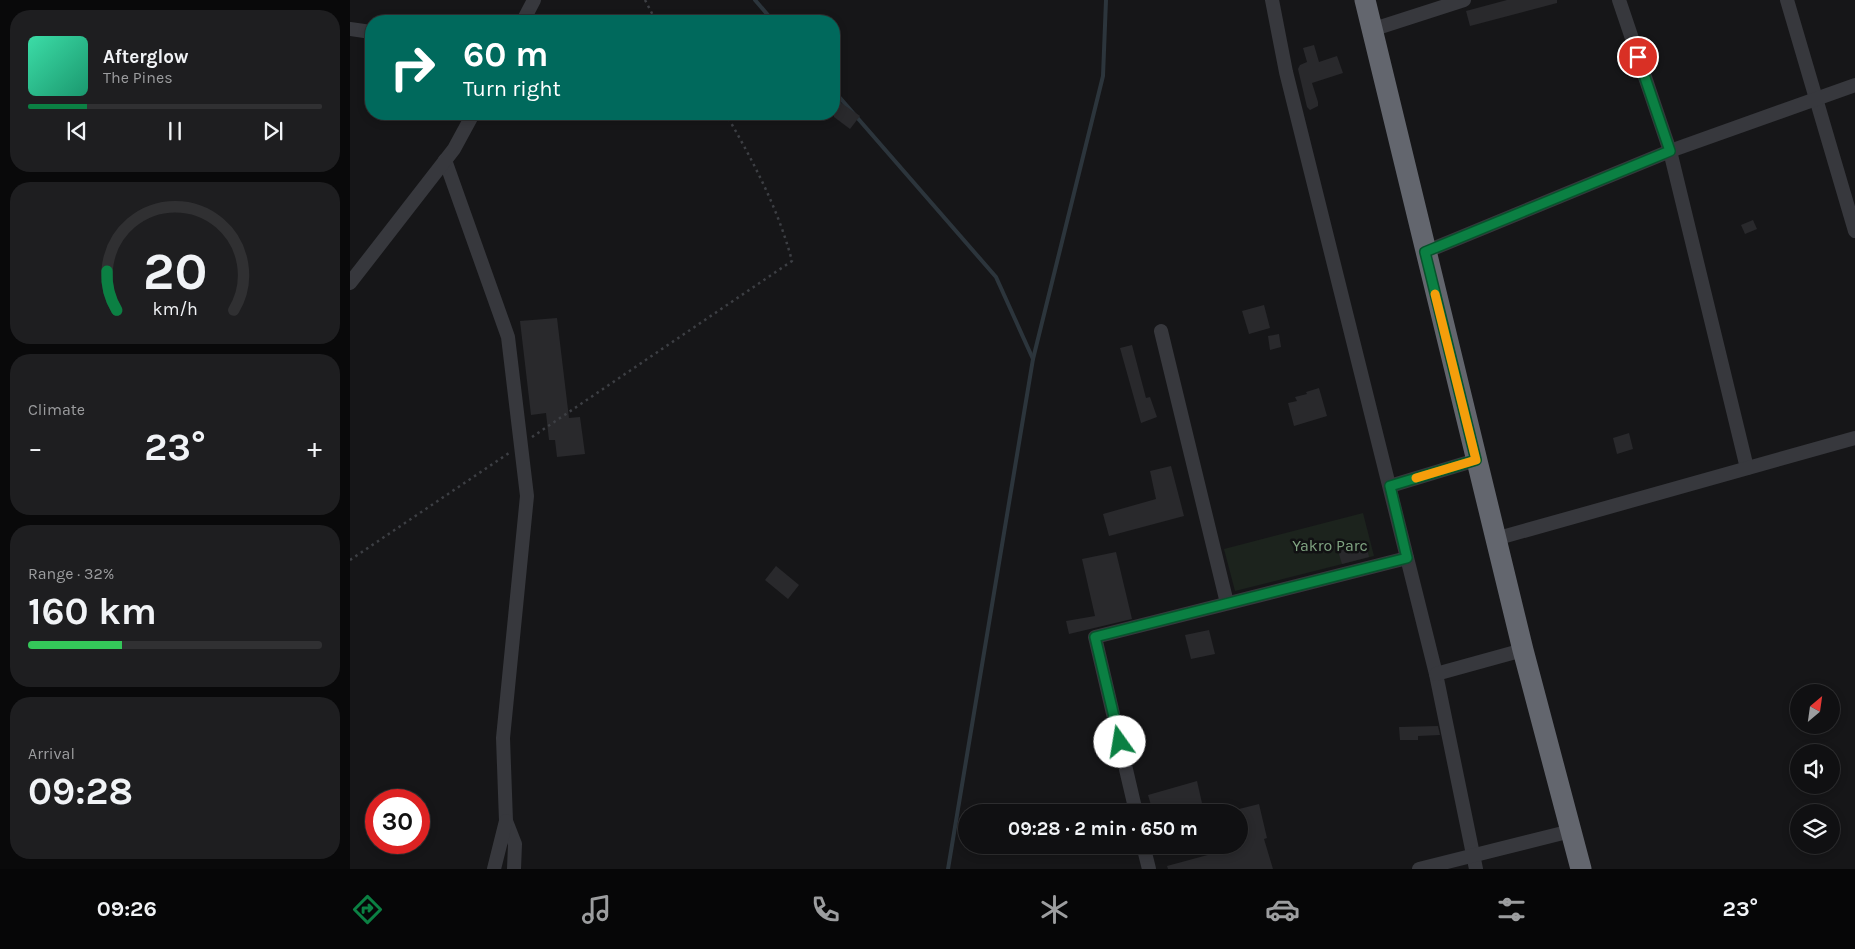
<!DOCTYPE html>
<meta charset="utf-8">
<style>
:root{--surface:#101012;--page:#1e1e20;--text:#f1f3f6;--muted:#9c9d9f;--line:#303032;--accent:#0b8043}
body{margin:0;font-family:Karla,sans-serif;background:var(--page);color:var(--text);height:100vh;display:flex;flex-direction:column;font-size:19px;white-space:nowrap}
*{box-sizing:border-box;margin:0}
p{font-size:16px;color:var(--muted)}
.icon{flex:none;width:28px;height:28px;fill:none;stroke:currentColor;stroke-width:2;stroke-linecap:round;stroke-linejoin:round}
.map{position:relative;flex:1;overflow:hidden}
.sheet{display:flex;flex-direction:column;gap:10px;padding:10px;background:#09090a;width:350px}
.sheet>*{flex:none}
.top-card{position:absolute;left:15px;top:15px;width:475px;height:105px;border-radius:20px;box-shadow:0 2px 8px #0003,0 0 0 1px var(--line);background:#00695c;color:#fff;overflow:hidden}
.needle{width:32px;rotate:29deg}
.fabs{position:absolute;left:1440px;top:684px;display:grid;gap:10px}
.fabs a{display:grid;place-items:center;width:50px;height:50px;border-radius:50%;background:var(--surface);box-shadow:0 2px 8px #0003,0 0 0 1px var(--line);font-size:25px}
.speed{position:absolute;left:15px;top:789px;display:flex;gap:10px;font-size:25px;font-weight:700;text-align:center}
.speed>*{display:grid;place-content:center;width:65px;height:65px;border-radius:50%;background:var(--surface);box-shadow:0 2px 8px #0003,0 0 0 1px var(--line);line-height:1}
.speed .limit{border:8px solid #d22;background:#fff;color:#111}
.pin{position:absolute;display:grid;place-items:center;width:42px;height:42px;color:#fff;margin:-21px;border:2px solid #fff;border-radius:50%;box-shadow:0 1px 5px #0007}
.me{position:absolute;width:55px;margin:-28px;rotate:347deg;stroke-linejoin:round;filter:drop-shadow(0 0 4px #0008)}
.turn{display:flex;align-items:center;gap:18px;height:105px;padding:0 15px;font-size:22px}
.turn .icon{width:65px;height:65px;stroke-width:2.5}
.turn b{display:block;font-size:35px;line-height:42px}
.big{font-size:38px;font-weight:700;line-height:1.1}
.sheet .widget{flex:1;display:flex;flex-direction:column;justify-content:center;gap:8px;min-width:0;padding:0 18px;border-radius:20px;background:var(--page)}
.sheet .dial{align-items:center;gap:0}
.dial svg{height:130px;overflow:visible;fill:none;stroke:var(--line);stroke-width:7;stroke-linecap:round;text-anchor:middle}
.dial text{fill:var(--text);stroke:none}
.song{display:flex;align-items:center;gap:15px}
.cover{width:60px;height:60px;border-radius:8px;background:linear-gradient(135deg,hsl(160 70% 55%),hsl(160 70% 35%))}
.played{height:5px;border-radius:2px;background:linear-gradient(90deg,var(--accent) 20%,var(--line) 20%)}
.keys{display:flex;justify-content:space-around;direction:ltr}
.heat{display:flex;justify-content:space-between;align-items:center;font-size:28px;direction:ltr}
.charge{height:8px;border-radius:4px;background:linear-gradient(90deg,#34c759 32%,var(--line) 0)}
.trip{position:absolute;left:608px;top:804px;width:290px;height:50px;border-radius:25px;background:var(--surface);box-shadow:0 2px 8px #0003,0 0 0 1px var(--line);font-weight:700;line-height:50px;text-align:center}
.tabs{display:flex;height:80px;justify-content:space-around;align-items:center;background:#060607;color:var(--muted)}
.tabs .icon{width:35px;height:35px}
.tabs .on{color:var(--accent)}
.tabs b{font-size:22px;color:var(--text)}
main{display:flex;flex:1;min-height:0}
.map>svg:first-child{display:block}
</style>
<main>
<section class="sheet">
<div class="widget">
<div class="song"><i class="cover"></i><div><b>Afterglow</b><p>The Pines</p></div></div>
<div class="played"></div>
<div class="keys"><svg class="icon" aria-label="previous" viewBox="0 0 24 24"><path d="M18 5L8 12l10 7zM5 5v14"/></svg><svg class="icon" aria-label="pause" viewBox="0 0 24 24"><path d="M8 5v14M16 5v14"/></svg><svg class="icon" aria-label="next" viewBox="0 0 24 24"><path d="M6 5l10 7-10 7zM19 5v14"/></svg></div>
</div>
<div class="widget dial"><svg viewBox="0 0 100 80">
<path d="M14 69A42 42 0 1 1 86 69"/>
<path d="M14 69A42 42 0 0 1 8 45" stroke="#0b8043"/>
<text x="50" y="56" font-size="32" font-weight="700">20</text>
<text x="50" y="72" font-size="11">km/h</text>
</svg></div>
<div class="widget"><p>Climate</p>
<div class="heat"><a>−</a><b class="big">23°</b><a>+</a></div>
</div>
<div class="widget"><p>Range · 32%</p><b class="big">160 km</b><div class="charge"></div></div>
<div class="widget"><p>Arrival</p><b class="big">09:28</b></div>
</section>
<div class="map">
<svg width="1505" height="869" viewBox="0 0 1505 869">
<rect width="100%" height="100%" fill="#161618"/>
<path fill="#1c231d" d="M1013,513L1024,556L885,591L874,549Z"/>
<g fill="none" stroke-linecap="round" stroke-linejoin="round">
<g stroke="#2c353c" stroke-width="4">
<path d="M405,0L423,21"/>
<path d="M484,91L646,277L683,359"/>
<path d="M598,869L683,359L753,76L756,0"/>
</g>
</g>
<g fill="#29292c">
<path d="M1157,0H1207V3L1120,26L1116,11Z"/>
<path d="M964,45L969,62L987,56L993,73L962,83L968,102V106L960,110L957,107L948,69L950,65L957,62L953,48Z"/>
<path d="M484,98L510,116L500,129L484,117Z"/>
<path d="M1403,220L1407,229L1395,234L1391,225Z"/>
<path d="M914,305L920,328L899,334L892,311Z"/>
<path d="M207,318L219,418L230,417L235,454L207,457L205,440H199L196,413L181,415L170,321Z"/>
<path d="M929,334L931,347L920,350L918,336Z"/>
<path d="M782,345L796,398L800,397L807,417L791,423L770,348Z"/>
<path d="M969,388L977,416L944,426L938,403L947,401L945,397L957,394L956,392Z"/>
<path d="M1279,433L1283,449L1267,454L1263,438Z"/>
<path d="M821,466L834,516L759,536L753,514L806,499L800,471Z"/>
<path d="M1016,544L1019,557L992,564L988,551Z"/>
<path d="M766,552L782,619L719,634L716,621L745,616L732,559Z"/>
<path d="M426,566L449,585L438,599L415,580Z"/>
<path d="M859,630L865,654L841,659L835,635Z"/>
<path d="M1088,726L1090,735L1068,736V740H1050L1049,727Z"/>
<path d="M847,781L854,812H803L798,795Z"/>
<path d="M909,804L917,838L914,839L923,869H818L817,866L865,853L864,845H889V809Z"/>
</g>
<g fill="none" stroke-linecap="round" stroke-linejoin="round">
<g stroke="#3d3f44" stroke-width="2.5" stroke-dasharray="2.5 4" stroke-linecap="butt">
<path d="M295,0L306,21"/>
<path d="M182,437L442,261C428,208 403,161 376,114"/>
<path d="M0,560L159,453"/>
</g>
<g stroke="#37383d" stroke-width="14">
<path d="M922,0L936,72L1086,674L1126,869"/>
<path d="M1269,0L1320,151L1397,468"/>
<path d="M1437,0L1505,231"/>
<path d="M173,21L184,0"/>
<path d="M0,29L21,32"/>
<path d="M1021,30L1114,0"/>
<path d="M95,160L158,337L177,496L153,738L156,821L165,844L164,869"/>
<path d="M1075,252L1320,151L1505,85"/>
<path d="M0,283L104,149L123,114"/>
<path d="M811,331L877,603"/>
<path d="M1040,486L1126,460"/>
<path d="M1145,539L1505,438"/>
<path d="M1086,674L1173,650"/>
<path d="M786,812L745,637L1057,558"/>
<path d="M793,845L799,869"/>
<path d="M144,869L156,821"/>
<path d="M1069,869L1221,831"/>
</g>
<path stroke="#63666e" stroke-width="21" d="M1015,0L1173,650L1231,869"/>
</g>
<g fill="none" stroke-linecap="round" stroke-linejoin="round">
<g stroke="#07532c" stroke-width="12">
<path id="route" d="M770,742L745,637L1057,558L1040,486L1126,460L1075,252L1320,151L1288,57"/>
</g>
<use href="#route" stroke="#0b8043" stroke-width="9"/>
<path stroke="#f59e0b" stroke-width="9" d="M1066,478L1126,460L1085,294"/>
</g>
<g text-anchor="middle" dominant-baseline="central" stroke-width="5" stroke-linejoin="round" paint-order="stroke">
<g font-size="16" fill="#7fa381" stroke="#111113">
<text x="980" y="545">Yakro Parc</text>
</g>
</g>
</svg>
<div class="fabs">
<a><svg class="needle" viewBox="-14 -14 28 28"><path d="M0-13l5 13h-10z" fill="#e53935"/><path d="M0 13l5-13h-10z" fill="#9c9d9f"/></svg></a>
<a><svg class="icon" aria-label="sound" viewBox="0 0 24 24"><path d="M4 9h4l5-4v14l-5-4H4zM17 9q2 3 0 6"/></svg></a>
<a><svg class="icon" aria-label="layers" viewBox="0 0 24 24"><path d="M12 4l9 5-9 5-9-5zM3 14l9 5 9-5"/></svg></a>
</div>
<div class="speed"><div class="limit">30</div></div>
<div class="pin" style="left:1288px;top:57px;background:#d93025"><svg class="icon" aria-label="arrive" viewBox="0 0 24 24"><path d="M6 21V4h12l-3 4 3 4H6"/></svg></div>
<svg class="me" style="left:770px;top:742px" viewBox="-20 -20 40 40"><circle r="19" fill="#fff"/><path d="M0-13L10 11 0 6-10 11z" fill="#0b8043"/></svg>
<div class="trip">09:28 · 2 min · 650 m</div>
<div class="top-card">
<div class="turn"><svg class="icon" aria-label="right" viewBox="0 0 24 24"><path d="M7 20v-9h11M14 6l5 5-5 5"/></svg><div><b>60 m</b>Turn right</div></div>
</div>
</div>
</main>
<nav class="tabs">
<b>09:26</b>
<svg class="icon on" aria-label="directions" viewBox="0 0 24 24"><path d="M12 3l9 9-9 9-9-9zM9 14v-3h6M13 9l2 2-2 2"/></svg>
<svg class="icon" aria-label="music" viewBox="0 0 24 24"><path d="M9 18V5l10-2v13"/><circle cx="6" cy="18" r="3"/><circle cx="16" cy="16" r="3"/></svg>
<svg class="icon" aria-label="phone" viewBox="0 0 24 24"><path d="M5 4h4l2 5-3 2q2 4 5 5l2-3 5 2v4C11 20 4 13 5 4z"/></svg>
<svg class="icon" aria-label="climate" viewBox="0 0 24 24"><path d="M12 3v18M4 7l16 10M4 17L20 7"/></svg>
<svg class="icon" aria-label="car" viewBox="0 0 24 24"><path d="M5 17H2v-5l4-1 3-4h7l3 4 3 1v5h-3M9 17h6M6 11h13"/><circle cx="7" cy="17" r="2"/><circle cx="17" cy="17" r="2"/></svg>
<svg class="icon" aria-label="filters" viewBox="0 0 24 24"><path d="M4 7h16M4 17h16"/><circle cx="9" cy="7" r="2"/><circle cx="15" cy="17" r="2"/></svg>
<b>23°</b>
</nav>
